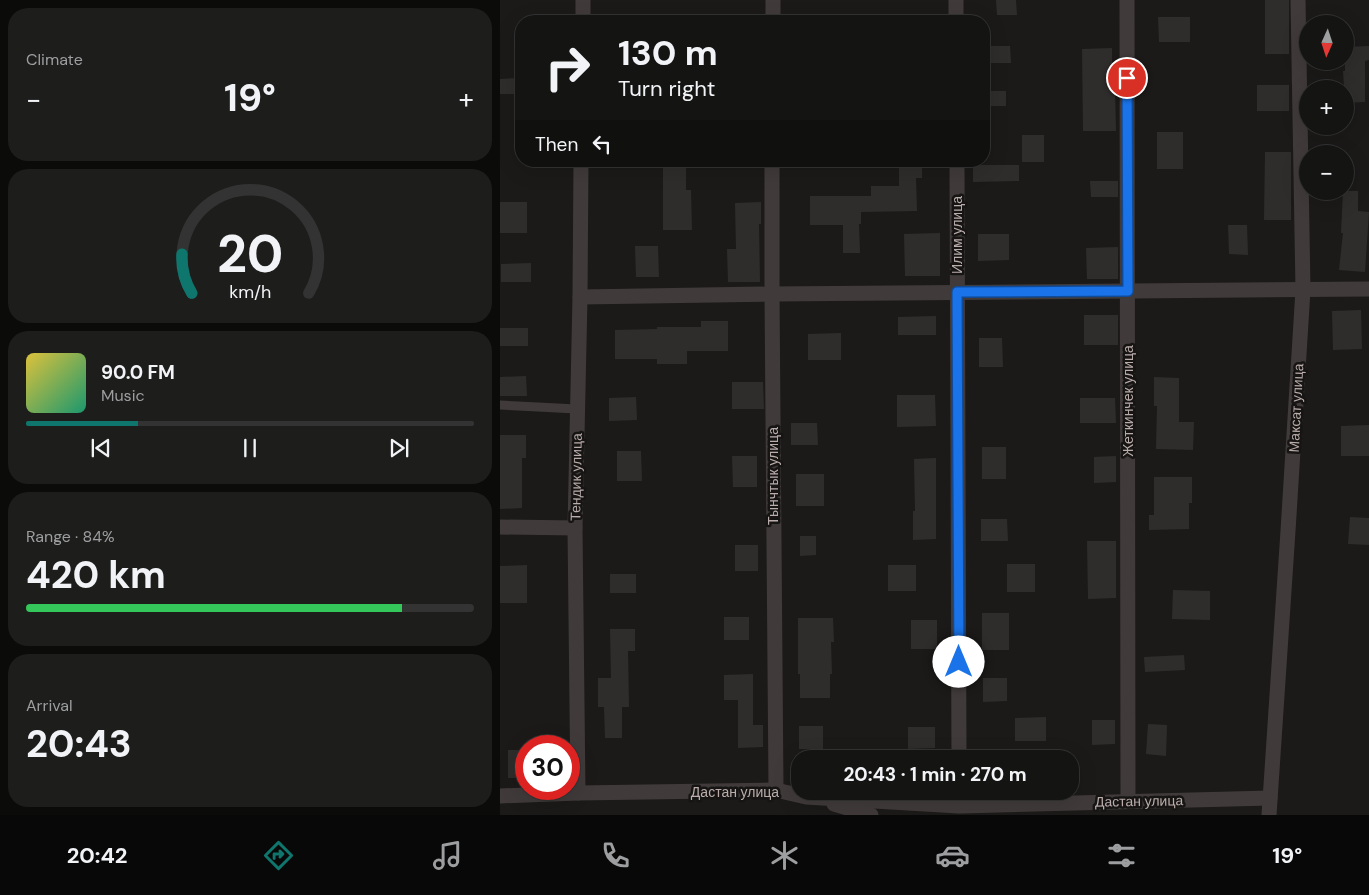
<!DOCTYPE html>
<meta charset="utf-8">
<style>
:root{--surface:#141413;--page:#1d1d1c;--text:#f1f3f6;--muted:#9d9ea0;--line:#333;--accent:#0f766e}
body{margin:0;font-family:"DM Sans",sans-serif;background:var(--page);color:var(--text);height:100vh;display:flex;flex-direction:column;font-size:19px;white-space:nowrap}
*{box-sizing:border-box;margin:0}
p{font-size:16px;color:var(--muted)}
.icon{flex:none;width:28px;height:28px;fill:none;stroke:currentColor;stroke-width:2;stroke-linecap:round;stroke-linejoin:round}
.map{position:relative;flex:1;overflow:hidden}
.drawer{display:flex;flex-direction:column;gap:8px;padding:8px;background:#0b0b0a;width:500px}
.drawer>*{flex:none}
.banner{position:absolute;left:15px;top:15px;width:475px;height:152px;border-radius:20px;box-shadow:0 5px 20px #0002,0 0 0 1px var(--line);background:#141413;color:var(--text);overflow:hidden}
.needle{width:32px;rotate:183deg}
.controls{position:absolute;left:799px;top:15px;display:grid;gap:10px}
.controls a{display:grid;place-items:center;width:55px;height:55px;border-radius:50%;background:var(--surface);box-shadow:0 5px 20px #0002,0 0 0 1px var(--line);font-size:25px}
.speed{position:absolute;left:15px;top:735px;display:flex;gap:10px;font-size:25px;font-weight:700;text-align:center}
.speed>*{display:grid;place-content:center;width:65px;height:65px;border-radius:50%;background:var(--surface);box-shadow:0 5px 20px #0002,0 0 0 1px var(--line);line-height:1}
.speed .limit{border:8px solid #d22;background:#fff;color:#111}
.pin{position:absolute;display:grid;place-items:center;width:42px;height:42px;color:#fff;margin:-21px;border:2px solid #fff;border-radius:50%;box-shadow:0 1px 5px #0007}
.me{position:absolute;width:55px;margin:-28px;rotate:0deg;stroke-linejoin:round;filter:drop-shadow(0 0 4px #0008)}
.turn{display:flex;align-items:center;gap:18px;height:105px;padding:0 20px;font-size:22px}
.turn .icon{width:65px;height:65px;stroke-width:2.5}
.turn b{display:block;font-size:35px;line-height:42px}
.then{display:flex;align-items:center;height:48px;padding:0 20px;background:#0003;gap:10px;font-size:19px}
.big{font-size:38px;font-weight:700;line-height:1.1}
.drawer .card{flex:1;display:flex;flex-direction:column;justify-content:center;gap:8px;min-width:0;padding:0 18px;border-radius:20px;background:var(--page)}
.drawer .dial{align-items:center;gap:0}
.dial svg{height:130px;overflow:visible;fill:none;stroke:var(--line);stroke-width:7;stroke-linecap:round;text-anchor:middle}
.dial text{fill:var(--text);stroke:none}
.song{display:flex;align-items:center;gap:15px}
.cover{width:60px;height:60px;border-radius:8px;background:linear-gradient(135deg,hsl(50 70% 55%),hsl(160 70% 35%))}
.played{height:5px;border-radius:2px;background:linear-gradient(90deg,var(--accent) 25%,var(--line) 25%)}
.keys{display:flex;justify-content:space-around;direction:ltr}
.heat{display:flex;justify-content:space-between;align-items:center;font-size:28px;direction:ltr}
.charge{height:8px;border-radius:4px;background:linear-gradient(90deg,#34c759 84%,var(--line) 0)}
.trip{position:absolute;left:291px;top:750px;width:288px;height:50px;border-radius:20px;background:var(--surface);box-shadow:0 5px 20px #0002,0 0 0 1px var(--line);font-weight:700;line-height:50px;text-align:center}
.menu{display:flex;height:80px;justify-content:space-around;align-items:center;background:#080808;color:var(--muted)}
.menu .icon{width:35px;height:35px}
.menu .active{color:var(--accent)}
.menu b{font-size:22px;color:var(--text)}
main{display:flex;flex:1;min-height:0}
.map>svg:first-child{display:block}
</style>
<main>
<section class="drawer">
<div class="card"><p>Climate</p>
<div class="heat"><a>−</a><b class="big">19°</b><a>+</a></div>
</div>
<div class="card dial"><svg viewBox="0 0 100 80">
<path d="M14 69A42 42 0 1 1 86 69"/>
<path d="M14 69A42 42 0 0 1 8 45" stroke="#0f766e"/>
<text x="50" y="56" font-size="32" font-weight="700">20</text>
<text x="50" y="72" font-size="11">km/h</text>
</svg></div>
<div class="card">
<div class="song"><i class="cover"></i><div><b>90.0 FM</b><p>Music</p></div></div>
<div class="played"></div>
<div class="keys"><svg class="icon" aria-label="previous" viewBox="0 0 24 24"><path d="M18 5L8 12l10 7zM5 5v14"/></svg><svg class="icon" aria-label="pause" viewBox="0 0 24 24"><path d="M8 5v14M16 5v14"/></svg><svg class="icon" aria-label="next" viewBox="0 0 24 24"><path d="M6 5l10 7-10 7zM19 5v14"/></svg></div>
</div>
<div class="card"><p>Range · 84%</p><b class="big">420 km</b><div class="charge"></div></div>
<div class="card"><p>Arrival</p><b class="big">20:43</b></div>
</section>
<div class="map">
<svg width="869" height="815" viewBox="0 0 869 815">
<rect width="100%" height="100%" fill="#1b1a19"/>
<g fill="#2f2d2c">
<path d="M496,0H516L517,15H497Z"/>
<rect x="765" y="0" width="24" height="54"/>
<path d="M658,17H690V42H659Z"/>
<path d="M486,46H510L511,63H486Z"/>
<path d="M869,46V60L865,61V102L845,103L843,71H845V47Z"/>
<path d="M612,48V89H615L616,131H583L582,49Z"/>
<path d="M21,78V94H0V79Z"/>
<rect x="757" y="85" width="32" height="26"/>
<rect x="485" y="91" width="21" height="15"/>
<rect x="657" y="132" width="26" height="37"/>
<rect x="522" y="135" width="22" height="27"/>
<path d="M765,152H791V220H764Z"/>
<path d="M163,161H186V190H191L192,230H163Z"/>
<path d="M399,161H422V178H416L417,211L361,212V224H359L360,253H343V225H310V196H371V186H399Z"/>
<path d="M473,165H519V181L473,182Z"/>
<path d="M590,181H618V197H591Z"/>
<path d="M843,191H858V211L869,212L865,272L839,270L843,233H841Z"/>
<rect x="0" y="202" width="27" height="31"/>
<path d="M261,202V224H259L260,282H228L227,249H236L235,203Z"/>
<path d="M728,225H747L748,255L729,254Z"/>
<path d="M440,233V276H405L404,234Z"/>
<path d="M478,234H509V260L478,261Z"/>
<path d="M135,246H158L159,277H136Z"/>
<path d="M618,247V279H587L586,248Z"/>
<path d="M31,263V282H1V264Z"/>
<path d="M861,310L862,349L833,350L832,311Z"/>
<rect x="584" y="315" width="34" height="30"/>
<path d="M436,316V335H398V317Z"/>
<path d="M201,321H228V351H187V364H157V359H115V330L157,329V327H201Z"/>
<rect x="0" y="328" width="28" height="18"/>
<path d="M341,333V360H308V334Z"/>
<path d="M479,338H502L503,367H479Z"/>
<path d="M26,376L27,396H0V377Z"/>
<path d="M654,377L679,378V422H694L693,450L656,449L657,406H654Z"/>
<path d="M232,382H263L264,409H232Z"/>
<path d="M397,395H435L436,426L397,427Z"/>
<path d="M136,397L137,420L109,421V398Z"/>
<path d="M580,398H615L616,423H580Z"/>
<path d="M291,423H317L318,445H291Z"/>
<path d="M869,425V456H841V426Z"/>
<path d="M0,435H26V458H22V508L0,509Z"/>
<rect x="482" y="447" width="24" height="32"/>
<path d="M117,451H141L142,481H117Z"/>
<path d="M232,456H257V487H233Z"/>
<path d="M616,456V482L594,483V457Z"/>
<path d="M436,458V539L413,540V511H415L414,459Z"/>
<rect x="296" y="474" width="28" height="32"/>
<path d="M654,477H692V503H689V529L649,530V515H654Z"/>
<path d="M850,517L869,518V545L848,544Z"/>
<path d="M481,519H507L508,541H481Z"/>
<path d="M300,536H316V555L300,556Z"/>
<path d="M587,541H616V598L588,599Z"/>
<rect x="235" y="545" width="23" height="26"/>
<rect x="507" y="564" width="28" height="28"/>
<path d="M27,565V603H0V566Z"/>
<rect x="388" y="565" width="28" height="26"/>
<rect x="110" y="574" width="26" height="19"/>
<path d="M673,590L710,591V620L672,619Z"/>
<rect x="482" y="613" width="27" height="37"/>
<rect x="224" y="617" width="25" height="23"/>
<path d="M298,618H333L334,642H331L332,674H330V698H300V674H298Z"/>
<rect x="411" y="620" width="26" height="29"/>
<path d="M110,629H135V651H128L129,707H122V738H105L104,707H98V678H111Z"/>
<path d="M684,655L685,670L645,672L644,657Z"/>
<path d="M253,674V725H263V747L238,748V700H224V675Z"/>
<path d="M483,678H507V701L483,702Z"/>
<path d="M546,717V741H515V718Z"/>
<path d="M592,720H615V744L592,745Z"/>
<path d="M648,724L667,725L666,756L646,754Z"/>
<rect x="299" y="726" width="24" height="23"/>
<path d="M408,727H435V748L408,749Z"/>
<rect x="8" y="750" width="18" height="28"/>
</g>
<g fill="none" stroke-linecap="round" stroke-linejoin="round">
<path stroke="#403b3a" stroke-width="9" d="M0,405L77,409"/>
<g stroke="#403b3a" stroke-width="15">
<path d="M456,0V21"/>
<path d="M627,0L628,801"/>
<path d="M83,21V0"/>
<path d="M273,21V0"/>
<path d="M272,161V294L276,790"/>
<path d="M457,161L459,759"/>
<path d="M80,297L272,294L869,289"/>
<path d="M0,527L75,528"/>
<path d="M78,793L75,528L80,297L81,161"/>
<path d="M0,796L78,793L276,790L306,797L459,806L770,798"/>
<path d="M334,804L371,815"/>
<path d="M769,815L788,531L803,290L798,0"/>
</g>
</g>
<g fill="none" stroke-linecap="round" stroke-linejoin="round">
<g stroke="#114b97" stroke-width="12">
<path id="route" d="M459,662L457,292L628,291L627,78"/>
</g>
<use href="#route" stroke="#1a73e8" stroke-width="9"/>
</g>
<g text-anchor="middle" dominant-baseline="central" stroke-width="5" stroke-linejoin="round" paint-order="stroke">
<g font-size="14" fill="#baadac" stroke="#161514">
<text transform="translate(457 235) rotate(-90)">Илим улица</text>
<text transform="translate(628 401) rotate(-90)">Жеткинчек улица</text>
<text transform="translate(796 408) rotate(-87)">Максат улица</text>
<text transform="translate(273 476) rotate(-90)">Тынчтык улица</text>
<text transform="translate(76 477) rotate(-89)">Тендик улица</text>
<text x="235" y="792">Дастан улица</text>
<text transform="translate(639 801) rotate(-1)">Дастан улица</text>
</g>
</g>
</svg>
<div class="controls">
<a><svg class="needle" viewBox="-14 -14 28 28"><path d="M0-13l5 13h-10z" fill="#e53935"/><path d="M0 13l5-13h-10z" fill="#9d9ea0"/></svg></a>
<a>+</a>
<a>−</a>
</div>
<div class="speed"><div class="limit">30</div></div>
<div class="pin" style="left:627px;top:78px;background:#d93025"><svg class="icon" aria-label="arrive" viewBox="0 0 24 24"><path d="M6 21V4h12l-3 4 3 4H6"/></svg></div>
<svg class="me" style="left:459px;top:662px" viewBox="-20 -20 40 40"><circle r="19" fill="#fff"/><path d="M0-13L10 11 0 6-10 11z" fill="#1a73e8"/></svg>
<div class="trip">20:43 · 1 min · 270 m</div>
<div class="banner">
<div class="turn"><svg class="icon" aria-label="right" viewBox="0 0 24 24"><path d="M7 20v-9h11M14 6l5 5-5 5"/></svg><div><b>130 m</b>Turn right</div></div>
<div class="then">Then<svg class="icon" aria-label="left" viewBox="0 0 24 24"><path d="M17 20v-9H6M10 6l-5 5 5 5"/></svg></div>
</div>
</div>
</main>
<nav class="menu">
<b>20:42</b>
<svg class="icon active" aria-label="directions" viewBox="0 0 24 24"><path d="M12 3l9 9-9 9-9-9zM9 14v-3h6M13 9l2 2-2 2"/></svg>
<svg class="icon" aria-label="music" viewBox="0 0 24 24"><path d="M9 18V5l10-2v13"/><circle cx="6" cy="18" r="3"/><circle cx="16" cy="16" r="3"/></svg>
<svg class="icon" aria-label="phone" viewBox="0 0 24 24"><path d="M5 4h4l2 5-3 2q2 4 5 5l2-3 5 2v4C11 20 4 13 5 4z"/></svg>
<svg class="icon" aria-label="climate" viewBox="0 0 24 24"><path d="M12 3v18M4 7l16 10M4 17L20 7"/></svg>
<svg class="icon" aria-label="car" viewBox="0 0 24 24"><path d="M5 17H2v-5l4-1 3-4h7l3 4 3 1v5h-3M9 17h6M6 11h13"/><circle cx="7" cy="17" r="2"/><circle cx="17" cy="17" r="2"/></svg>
<svg class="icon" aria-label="filters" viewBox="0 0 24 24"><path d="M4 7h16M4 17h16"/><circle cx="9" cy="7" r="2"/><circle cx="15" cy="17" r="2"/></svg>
<b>19°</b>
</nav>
